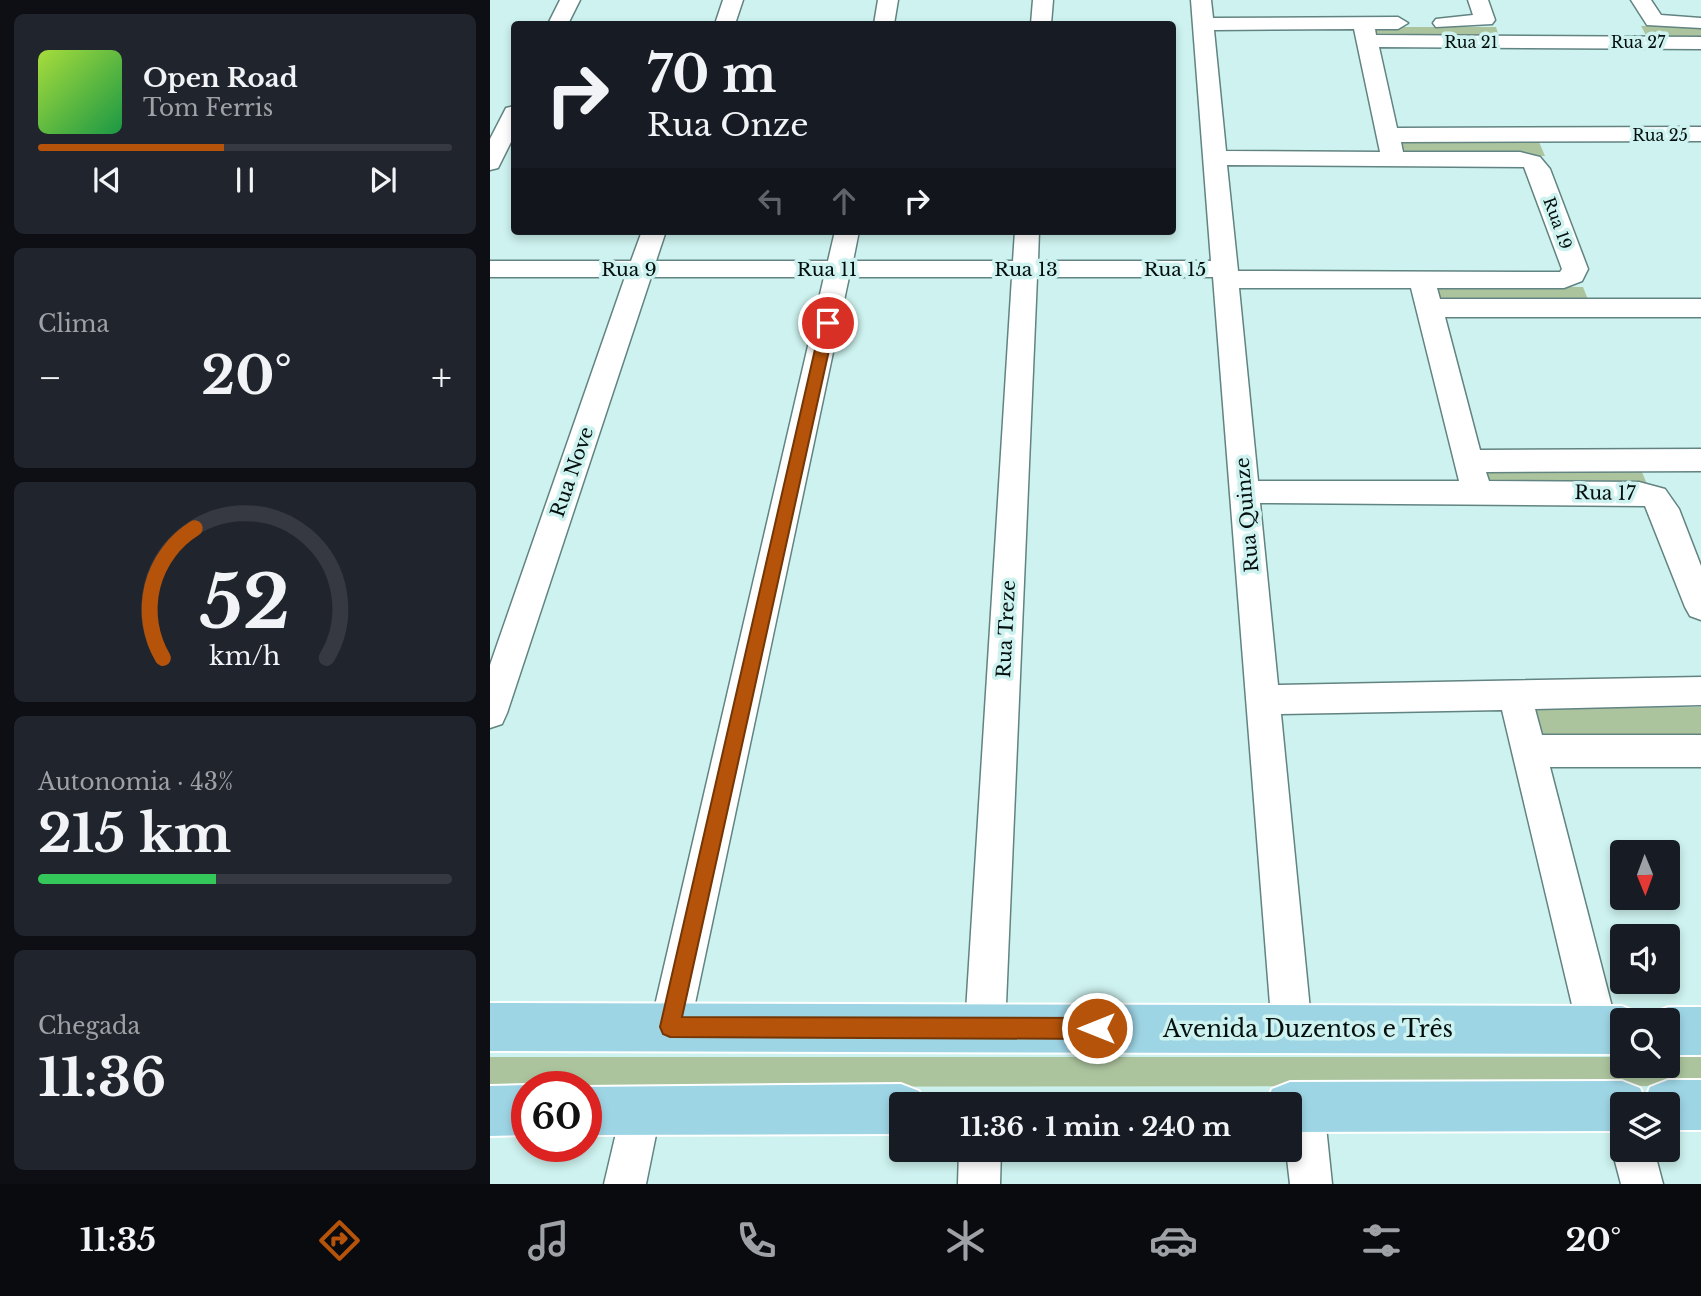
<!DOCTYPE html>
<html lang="pt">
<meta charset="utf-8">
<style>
:root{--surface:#171b24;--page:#20242c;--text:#f1f3f6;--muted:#9ea1a6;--line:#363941;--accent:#b45309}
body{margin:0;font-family:"Libre Baskerville",serif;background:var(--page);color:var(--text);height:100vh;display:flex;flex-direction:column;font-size:26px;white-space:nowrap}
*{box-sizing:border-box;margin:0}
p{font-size:23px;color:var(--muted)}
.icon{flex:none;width:38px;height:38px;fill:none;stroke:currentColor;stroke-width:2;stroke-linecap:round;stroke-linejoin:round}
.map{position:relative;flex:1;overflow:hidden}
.sheet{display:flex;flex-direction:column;gap:14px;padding:14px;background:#0d0f14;width:490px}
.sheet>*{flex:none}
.guide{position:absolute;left:21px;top:21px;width:665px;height:214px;border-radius:7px;box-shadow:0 4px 10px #0003;background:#171b24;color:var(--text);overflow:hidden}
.needle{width:46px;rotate:179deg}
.fabs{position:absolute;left:1120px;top:840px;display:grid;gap:14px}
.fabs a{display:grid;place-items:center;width:70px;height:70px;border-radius:7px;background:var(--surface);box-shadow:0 4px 10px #0003;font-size:35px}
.speed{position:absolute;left:21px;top:1071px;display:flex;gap:14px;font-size:35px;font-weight:700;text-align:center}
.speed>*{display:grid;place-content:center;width:91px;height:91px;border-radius:50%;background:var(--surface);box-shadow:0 4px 10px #0003;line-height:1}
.speed .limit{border:10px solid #d22;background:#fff;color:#111}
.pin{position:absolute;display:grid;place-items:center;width:60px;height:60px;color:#fff;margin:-30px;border:4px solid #fff;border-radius:50%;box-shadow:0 2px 7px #0007}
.me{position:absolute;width:77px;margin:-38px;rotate:270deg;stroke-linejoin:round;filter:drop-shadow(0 0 5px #0008)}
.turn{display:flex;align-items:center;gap:24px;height:147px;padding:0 21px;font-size:32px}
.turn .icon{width:91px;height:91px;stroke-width:2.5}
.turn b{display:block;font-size:49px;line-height:60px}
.lanes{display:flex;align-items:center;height:66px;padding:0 21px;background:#0003;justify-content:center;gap:35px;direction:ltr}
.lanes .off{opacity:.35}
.big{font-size:52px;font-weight:700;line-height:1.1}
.sheet .card{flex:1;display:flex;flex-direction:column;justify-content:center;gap:10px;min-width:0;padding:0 24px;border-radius:10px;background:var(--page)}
.sheet .dial{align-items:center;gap:0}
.dial svg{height:182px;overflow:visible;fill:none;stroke:var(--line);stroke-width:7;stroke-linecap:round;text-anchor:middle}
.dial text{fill:var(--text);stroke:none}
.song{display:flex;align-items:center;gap:21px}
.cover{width:84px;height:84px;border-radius:10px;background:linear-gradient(135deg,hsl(80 70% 55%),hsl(140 70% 35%))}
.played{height:7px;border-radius:4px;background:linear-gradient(90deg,var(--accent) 45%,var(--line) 45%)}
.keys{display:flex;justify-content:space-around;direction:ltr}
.heat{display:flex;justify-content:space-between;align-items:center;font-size:38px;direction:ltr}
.charge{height:10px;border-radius:5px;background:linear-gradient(90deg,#34c759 43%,var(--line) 0)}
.trip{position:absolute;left:399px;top:1092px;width:413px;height:70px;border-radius:7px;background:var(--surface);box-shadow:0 4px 10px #0003;font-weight:700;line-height:70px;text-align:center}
.tab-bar{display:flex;height:112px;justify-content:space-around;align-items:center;background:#090b0e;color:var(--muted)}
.tab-bar .icon{width:49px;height:49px}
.tab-bar .selected{color:var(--accent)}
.tab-bar b{font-size:32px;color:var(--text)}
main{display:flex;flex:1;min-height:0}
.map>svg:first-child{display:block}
</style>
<main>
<section class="sheet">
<div class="card">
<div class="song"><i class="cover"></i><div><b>Open Road</b><p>Tom Ferris</p></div></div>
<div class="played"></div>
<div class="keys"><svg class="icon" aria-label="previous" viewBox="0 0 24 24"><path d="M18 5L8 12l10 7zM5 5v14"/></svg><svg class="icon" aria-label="pause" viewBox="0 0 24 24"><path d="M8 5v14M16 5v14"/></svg><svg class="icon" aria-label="next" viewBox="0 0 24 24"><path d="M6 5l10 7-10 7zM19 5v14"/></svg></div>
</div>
<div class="card"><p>Clima</p>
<div class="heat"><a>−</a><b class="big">20°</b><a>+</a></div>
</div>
<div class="card dial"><svg viewBox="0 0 100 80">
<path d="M14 69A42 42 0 1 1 86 69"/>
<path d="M14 69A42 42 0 0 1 28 12" stroke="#b45309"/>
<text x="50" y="56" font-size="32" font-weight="700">52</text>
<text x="50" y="72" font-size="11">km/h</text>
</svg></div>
<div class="card"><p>Autonomia · 43%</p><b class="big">215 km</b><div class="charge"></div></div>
<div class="card"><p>Chegada</p><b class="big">11:36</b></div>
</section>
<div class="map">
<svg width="1211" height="1184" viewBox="0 0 1211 1184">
<rect width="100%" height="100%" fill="#cdf2ef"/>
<g fill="#acc49e">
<path d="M1151,26H1211V38L1157,37Z"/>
<path d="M879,27H1006L1009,37L883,38Z"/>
<path d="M909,140L1049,142L1055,156L913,153Z"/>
<path d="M943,286L1093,287L1099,302H947Z"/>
<path d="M1149,465L1157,484L991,485L986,466Z"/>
<path d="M1211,707V735L1051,736L1042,708Z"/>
<path d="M0,1057H1132V1066H1178V1057H1211V1086L0,1087Z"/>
</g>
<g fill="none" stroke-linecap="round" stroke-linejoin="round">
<g stroke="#618381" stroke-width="3">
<g id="minor">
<path d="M70,0H90L78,24H58Z"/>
<path d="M233,0H253L245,24H225Z"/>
<path d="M388,0H408L404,24H384Z"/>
<path d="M543,0H563L561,24H541Z"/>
<path d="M701,0H721L723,18L908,17L918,23L908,29H885L886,35L1211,37V49L889,47L907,128L1211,127V141L911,142L913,152H1030L1050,157L1060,169L1098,269L1092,281L1074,288H947L950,299H1211V317H955L990,450L1211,449V471L996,472L999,481L1149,482L1175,489L1189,509L1211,566V620L1200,616L1195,607L1155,506L770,503L788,685L1211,677V705L1045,709L1052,735H1211V767H1060L1128,1030L1122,1044L1108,1050L1094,1044L1088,1030L1012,710L791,714L822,1030L816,1044L802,1050L788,1044L782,1030L723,277H547L515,1028L509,1042L495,1048L481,1042L475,1028L522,277H359L200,1027L194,1041L180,1047L166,1041L160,1027L334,277H161L17,713L12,724L0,728V665L135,277H0V261H141L152,231H176L166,261H338L345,231H369L363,261H523L525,231H549L548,261H721ZM864,29L890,152L736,151L724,30ZM737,165L1034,167L1072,269L1070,272L748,271ZM749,288H921L969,481H768Z"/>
<path d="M978,0H998L1005,20L1002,24L946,27L943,23L946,19L983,15Z"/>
<path d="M1141,0H1161L1171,15L1211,18V28L1157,25Z"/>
<path d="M24,106V136L8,168L0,170V139L16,108Z"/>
<path d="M813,1086L828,1092L834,1107L842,1184H800L796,1150H800V1104H793L798,1092Z"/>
<path d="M150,1089L165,1095L171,1110L156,1184H114L135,1095Z"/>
<path d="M1132,1133V1150H1164L1173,1184H1131L1122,1150L1128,1135Z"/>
<path d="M469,1150H511L510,1184H468Z"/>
</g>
</g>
<g stroke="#fff" stroke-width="4">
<g id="primary">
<path d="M0,1003L1132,1006L1149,1013L1152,1020H1132V1054L0,1051Z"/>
<path d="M1178,1007H1211V1055H1178V1020H1158L1161,1014Z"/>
<path d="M1178,1080H1211V1130H1178V1104H1132V1131L800,1132V1104H776L782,1089L800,1082L1132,1081L1150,1088L1155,1100L1160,1087Z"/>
<path d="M411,1084L429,1091L434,1104H411V1134L96,1135V1087H91Z"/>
<path d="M37,1085L42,1087H37V1135L0,1136V1086Z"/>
</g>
</g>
<use href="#minor" fill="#fff" fill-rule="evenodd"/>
<use href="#primary" fill="#9ed5e5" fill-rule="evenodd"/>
</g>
<path fill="#b45309" stroke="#753606" stroke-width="2" d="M338,318L345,323L192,1017L607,1018L614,1021L617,1028L614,1036L607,1039L180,1037L173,1034L170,1027L331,323Z"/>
<g text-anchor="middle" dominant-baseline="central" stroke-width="7" stroke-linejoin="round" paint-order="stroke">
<g font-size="16" fill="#030f0e" stroke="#cdf2ef">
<text x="981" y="42">Rua 21</text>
<text x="1148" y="42">Rua 27</text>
<text x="1170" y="135">Rua 25</text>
<text transform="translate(1068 223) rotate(70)">Rua 19</text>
</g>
<g font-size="19" fill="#030f0e" stroke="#cdf2ef">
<text x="139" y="269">Rua 9</text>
<text x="337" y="269">Rua 11</text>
<text x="536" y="269">Rua 13</text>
<text x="685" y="269">Rua 15</text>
<text transform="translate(82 472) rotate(-71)">Rua Nove</text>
<text transform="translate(1115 493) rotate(1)">Rua 17</text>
<text transform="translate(757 515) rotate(-95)">Rua Quinze</text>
<text transform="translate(516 629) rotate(-87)">Rua Treze</text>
</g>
<g font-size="23" fill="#030f0e" stroke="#cdf2ef">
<text x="818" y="1029">Avenida Duzentos e Três</text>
</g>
</g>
</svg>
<div class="fabs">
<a><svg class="needle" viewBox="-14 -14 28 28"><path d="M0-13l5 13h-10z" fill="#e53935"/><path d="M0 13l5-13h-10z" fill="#9ea1a6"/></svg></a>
<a><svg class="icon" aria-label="sound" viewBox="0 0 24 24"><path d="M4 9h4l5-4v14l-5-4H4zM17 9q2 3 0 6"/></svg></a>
<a><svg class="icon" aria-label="search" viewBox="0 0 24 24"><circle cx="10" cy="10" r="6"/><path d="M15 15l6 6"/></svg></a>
<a><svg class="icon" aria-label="layers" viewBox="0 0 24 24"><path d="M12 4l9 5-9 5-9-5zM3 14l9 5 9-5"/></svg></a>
</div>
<div class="speed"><div class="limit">60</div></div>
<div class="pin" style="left:338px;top:323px;background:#d93025"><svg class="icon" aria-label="arrive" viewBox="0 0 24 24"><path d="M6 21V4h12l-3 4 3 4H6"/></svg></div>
<svg class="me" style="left:607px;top:1028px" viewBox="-20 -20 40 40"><circle r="17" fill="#b45309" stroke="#fff" stroke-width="3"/><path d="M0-11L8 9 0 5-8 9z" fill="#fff"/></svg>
<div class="trip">11:36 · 1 min · 240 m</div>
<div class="guide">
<div class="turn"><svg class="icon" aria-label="right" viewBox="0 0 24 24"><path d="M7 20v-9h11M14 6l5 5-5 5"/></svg><div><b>70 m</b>Rua Onze</div></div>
<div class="lanes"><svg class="icon off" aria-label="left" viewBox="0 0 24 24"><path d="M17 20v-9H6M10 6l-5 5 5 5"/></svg><svg class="icon off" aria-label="ahead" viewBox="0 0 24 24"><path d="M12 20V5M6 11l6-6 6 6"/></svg><svg class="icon" aria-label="right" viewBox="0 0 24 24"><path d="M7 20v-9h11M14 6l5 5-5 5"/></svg></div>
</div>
</div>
</main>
<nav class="tab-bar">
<b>11:35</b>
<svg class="icon selected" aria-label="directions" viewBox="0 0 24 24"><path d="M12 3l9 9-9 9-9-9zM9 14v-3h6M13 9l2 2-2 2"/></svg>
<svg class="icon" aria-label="music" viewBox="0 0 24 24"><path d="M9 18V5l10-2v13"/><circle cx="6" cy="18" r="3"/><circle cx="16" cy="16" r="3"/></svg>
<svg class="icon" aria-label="phone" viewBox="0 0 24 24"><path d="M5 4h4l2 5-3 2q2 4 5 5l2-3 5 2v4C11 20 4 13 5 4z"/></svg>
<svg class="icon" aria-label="climate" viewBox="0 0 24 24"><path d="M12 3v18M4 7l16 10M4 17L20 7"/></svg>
<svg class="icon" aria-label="car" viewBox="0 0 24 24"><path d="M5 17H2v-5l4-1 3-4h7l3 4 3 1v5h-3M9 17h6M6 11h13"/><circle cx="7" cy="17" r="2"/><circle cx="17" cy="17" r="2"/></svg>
<svg class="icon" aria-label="filters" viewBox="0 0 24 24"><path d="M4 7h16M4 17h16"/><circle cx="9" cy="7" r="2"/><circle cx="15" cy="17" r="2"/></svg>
<b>20°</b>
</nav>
